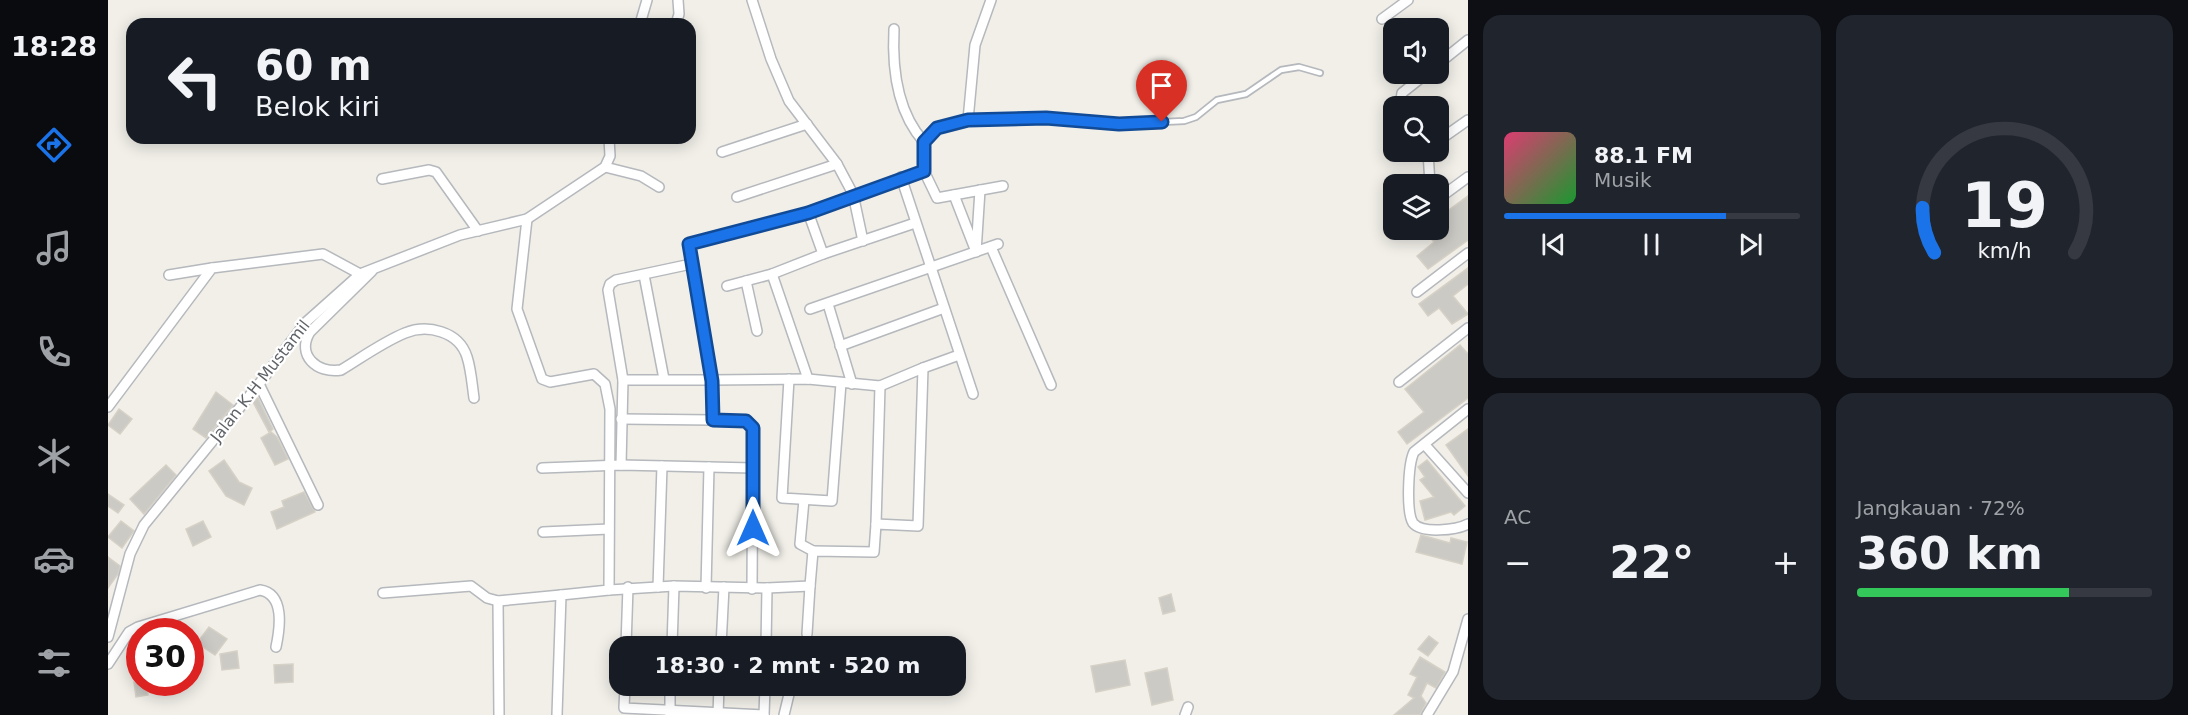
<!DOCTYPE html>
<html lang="id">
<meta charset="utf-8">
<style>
:root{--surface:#171b24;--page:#20242c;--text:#f1f3f6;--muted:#9ea1a6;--line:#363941;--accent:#1a73e8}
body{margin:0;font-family:"DejaVu Sans",sans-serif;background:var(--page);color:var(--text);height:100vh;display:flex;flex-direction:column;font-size:22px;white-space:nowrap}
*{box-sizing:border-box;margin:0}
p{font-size:20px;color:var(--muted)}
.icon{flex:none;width:33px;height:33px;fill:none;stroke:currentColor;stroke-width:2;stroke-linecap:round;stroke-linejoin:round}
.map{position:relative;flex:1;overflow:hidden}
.details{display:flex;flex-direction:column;gap:15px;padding:15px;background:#0d0f14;width:720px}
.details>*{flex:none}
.hud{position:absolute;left:18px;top:18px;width:570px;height:126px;border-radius:18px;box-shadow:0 3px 15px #0003;background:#171b24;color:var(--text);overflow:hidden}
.buttons{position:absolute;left:1275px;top:18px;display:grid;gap:12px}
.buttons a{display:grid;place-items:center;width:66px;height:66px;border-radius:12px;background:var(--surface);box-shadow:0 3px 15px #0003;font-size:30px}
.speed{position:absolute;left:18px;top:618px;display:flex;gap:12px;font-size:30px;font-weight:700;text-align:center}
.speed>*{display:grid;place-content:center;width:78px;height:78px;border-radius:50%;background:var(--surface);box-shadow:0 3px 15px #0003;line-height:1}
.speed .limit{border:9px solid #d22;background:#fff;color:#111}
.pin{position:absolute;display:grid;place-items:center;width:51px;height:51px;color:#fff;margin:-62px -26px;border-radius:50% 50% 50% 0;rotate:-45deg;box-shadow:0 0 6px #0007}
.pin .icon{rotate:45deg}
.me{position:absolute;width:66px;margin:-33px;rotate:0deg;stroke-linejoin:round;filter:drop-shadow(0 0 4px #0008)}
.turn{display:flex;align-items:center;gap:21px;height:126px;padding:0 30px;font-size:27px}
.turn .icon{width:78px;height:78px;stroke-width:2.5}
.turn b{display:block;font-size:42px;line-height:51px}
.big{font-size:45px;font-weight:800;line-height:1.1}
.details .widget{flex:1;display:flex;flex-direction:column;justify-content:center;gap:9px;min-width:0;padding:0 21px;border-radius:18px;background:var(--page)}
.details .dial{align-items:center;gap:0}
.dial svg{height:156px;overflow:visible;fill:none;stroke:var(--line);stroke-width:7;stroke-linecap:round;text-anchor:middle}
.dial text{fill:var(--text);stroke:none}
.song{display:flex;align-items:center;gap:18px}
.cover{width:72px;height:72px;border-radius:9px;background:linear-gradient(135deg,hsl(340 70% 55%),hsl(130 70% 35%))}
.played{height:6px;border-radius:3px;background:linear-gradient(90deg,var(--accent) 75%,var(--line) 75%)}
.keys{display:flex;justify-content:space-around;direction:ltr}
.heat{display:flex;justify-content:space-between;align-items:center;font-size:33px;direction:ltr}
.charge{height:9px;border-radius:4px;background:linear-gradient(90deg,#34c759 72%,var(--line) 0)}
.details .tiles{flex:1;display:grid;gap:15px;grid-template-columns:repeat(2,1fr)}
.trip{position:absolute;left:501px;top:636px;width:357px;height:60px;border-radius:18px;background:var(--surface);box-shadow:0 3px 15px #0003;font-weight:800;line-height:60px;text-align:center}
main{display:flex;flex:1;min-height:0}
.tab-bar{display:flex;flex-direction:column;width:108px;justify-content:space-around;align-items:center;background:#090b0e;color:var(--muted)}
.tab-bar .icon{width:42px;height:42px}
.tab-bar .selected{color:var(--accent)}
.tab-bar b{font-size:27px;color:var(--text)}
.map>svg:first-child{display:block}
</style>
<main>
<nav class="tab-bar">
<b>18:28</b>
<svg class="icon selected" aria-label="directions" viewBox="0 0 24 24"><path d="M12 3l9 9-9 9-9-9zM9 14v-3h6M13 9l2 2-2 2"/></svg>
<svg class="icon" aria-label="music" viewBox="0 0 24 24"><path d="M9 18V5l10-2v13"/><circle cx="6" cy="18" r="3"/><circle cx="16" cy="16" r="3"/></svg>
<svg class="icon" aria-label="phone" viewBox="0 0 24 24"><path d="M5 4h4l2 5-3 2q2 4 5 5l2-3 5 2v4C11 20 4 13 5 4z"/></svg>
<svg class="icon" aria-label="climate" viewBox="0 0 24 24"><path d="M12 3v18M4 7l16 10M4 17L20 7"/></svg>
<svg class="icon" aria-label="car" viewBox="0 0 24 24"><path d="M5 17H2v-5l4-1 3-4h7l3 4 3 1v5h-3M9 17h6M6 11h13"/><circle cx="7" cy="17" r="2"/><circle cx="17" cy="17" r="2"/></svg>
<svg class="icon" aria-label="filters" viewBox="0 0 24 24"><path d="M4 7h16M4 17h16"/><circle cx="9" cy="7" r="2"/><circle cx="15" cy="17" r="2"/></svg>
</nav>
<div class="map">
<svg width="1360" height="715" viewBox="0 0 1360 715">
<rect width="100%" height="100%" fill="#f1efe8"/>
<g fill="#cccac5" stroke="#d6d1c6" stroke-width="1.5">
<path d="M1360,196V240L1320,269L1309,256L1326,242L1316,230H1330V218Z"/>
<path d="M1360,268V284L1345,296L1360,314L1344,324L1331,308L1320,316L1311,304Z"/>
<path d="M1352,345L1360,354V398L1299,444L1290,432L1316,412L1297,389Z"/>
<path d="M108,392L125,405L98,438L85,429Z"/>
<path d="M150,398L165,429L161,432L145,402Z"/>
<path d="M11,409L24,419L12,434L0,425Z"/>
<path d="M1360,429V476L1338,445Z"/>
<path d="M163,432L169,437L180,459L167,465L153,438Z"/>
<path d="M116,460L131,482L144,488L136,505L118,496L101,471Z"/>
<path d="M1319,460L1357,506L1346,515L1343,512L1317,520L1312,501L1326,497L1312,480L1317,477L1310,467Z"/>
<path d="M58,465L68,475L36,514L22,499Z"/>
<path d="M196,492L207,512L169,529L163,512L176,507L174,501Z"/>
<path d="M0,494L16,505L10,513L0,506Z"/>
<path d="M13,521L26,531L14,548L0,537Z"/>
<path d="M95,521L103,537L85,546L78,529Z"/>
<path d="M1313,535L1342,543L1343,538L1359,542L1354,564L1308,552Z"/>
<path d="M0,557L12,566L10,574L0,588Z"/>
<path d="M1063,594L1067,611L1055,614L1051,598Z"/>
<path d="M101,627L119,639L107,655L89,643Z"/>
<path d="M1321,636L1330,643L1320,656L1310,649Z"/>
<path d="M129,651L131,668L114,670L112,654Z"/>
<path d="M1312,657L1337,672L1328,688L1319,683L1313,696L1318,703L1312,715H1286L1306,698L1300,695L1309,677L1302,674Z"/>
<path d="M1017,660L1022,685L988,692L983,666Z"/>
<path d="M185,664V682L167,683L166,665Z"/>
<path d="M1059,668L1065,700L1044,705L1037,673Z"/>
<path d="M26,682H38L40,695L28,697Z"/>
</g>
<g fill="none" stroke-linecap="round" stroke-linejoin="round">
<g stroke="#b5b8bc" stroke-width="8">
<path id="service" d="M860,120L938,118L1011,124L1076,121L1088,117L1109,100L1138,94L1173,70L1191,67L1212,73"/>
</g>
<g stroke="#b5b8bc" stroke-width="12">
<g id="minor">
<path d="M644,0L663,59L681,101L729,164L745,194L755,241"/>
<path d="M1274,19L1300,0"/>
<path d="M532,24L539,0"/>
<path d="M568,24L571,14L570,0"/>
<path d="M786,29C784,68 789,112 816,142"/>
<path d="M1330,64L1360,40"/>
<path d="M1292,106L1294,93L1318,74"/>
<path d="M1330,141L1360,120"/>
<path d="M614,152L699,124"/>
<path d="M1320,152L1322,184"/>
<path d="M497,167L533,176L551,187"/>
<path d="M816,171L829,198L895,186"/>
<path d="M793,177L865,394"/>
<path d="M274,179L321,170L328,172L370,231"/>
<path d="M846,195L867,249"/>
<path d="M629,197L729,164"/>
<path d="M1330,199L1360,177"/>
<path d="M419,219L409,309L434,379L442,382L486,374L497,384L502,409L501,590L453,595L449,715"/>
<path d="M883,247L943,385"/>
<path d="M868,252L872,190"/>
<path d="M715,254L807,223"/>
<path d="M264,271L202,332C188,355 209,374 233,370C253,358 275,342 297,333C319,324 351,331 359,357C363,369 364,384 366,398"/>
<path d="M61,275L104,268"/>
<path d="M536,275L556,379"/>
<path d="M638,281L649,331"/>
<path d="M619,286L664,274"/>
<path d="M1309,292L1360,253"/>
<path d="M720,304L744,384"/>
<path d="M702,309L890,244"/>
<path d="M732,346L836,308"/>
<path d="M815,368L851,355"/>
<path d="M681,379L674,498L724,501L733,383"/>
<path d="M700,379L664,274L715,254L700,212"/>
<path d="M515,380L500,290L502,284L508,280L583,264"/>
<path d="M1291,382L1360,328"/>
<path d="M151,384L210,505"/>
<path d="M0,407L104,268L215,254L252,274"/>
<path d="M1360,409L1306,452C1300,464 1298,512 1305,523C1314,534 1349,530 1360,524"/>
<path d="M513,419L605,420"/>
<path d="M1317,445L1360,493"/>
<path d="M513,465L515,380H604L605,420L638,421L645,428L644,589"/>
<path d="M434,468L513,465L645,468"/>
<path d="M696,500L692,544L705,551"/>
<path d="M768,524L772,386"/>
<path d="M435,532L501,529"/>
<path d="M550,587L554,466"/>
<path d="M598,588L601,467"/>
<path d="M659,588L702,586L705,551L766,552L768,524L810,526L815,368L772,386L700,379L604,380L581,244L700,212L816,171V142L829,128L860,120L867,45L883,0"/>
<path d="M501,590L566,586L659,588L658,646"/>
<path d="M275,593L363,586L379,598L390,601L453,595"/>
<path d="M390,601L391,715"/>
<path d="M699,634L702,586"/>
<path d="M0,637L22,554L36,525L151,384L197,323L252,274L352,235L419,219L497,167L502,156L501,138"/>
<path d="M518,646L520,587"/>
<path d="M564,646L566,586"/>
<path d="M613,646L616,587"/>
<path d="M0,664L21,632L30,627L152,590C177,594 172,628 168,647"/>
<path d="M517,686L516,708L656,715"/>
<path d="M562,715V686"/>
<path d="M610,715L611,686"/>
<path d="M656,715L657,686"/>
<path d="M676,715L683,686"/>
<path d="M1077,715L1080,707"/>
<path d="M1319,715L1345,672L1360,619"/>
</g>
</g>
<use href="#service" stroke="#fff" stroke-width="4.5"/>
<use href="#minor" stroke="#fff" stroke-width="9"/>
</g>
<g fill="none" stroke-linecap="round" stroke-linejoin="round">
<g stroke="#114b97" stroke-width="15">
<path id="route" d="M645,528V428L638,421L605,420L604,381L581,244L700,213L816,171V142L829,128L860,120L938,118L1011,124L1054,122"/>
</g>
<use href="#route" stroke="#1a73e8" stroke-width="10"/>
</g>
<g text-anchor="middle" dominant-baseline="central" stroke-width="4.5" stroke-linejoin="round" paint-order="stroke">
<g font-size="16" fill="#5f6368" stroke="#fff">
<text transform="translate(152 381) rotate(-52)">Jalan K.H Mustamil</text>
</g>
</g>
</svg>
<div class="buttons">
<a><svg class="icon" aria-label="sound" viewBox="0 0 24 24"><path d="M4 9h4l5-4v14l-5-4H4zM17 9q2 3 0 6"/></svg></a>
<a><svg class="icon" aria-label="search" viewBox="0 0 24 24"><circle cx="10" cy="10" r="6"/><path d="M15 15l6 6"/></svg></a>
<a><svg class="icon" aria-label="layers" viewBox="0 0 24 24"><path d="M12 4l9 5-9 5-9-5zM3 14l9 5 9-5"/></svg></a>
</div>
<div class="speed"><div class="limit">30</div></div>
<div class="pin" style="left:1054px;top:122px;background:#d93025"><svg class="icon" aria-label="arrive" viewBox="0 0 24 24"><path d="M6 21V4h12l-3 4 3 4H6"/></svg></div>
<svg class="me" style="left:645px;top:528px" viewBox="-20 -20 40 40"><path d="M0-17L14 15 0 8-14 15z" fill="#1a73e8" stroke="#fff" stroke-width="4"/></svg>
<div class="trip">18:30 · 2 mnt · 520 m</div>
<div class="hud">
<div class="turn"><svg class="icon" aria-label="left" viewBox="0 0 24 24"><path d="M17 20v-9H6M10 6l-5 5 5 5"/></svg><div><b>60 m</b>Belok kiri</div></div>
</div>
</div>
<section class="details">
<div class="tiles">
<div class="widget">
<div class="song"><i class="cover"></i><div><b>88.1 FM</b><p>Musik</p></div></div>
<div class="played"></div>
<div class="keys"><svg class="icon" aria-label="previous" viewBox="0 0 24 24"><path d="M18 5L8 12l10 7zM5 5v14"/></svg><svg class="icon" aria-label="pause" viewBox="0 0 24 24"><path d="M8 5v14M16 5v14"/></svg><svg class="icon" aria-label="next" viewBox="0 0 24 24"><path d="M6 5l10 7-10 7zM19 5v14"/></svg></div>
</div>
<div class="widget dial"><svg viewBox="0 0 100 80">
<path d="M14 69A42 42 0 1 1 86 69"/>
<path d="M14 69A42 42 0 0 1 8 46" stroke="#1a73e8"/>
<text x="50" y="56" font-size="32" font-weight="700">19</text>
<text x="50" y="72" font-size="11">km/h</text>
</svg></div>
<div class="widget"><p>AC</p>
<div class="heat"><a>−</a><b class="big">22°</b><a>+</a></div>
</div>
<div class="widget"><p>Jangkauan · 72%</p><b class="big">360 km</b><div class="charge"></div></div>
</div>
</section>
</main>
